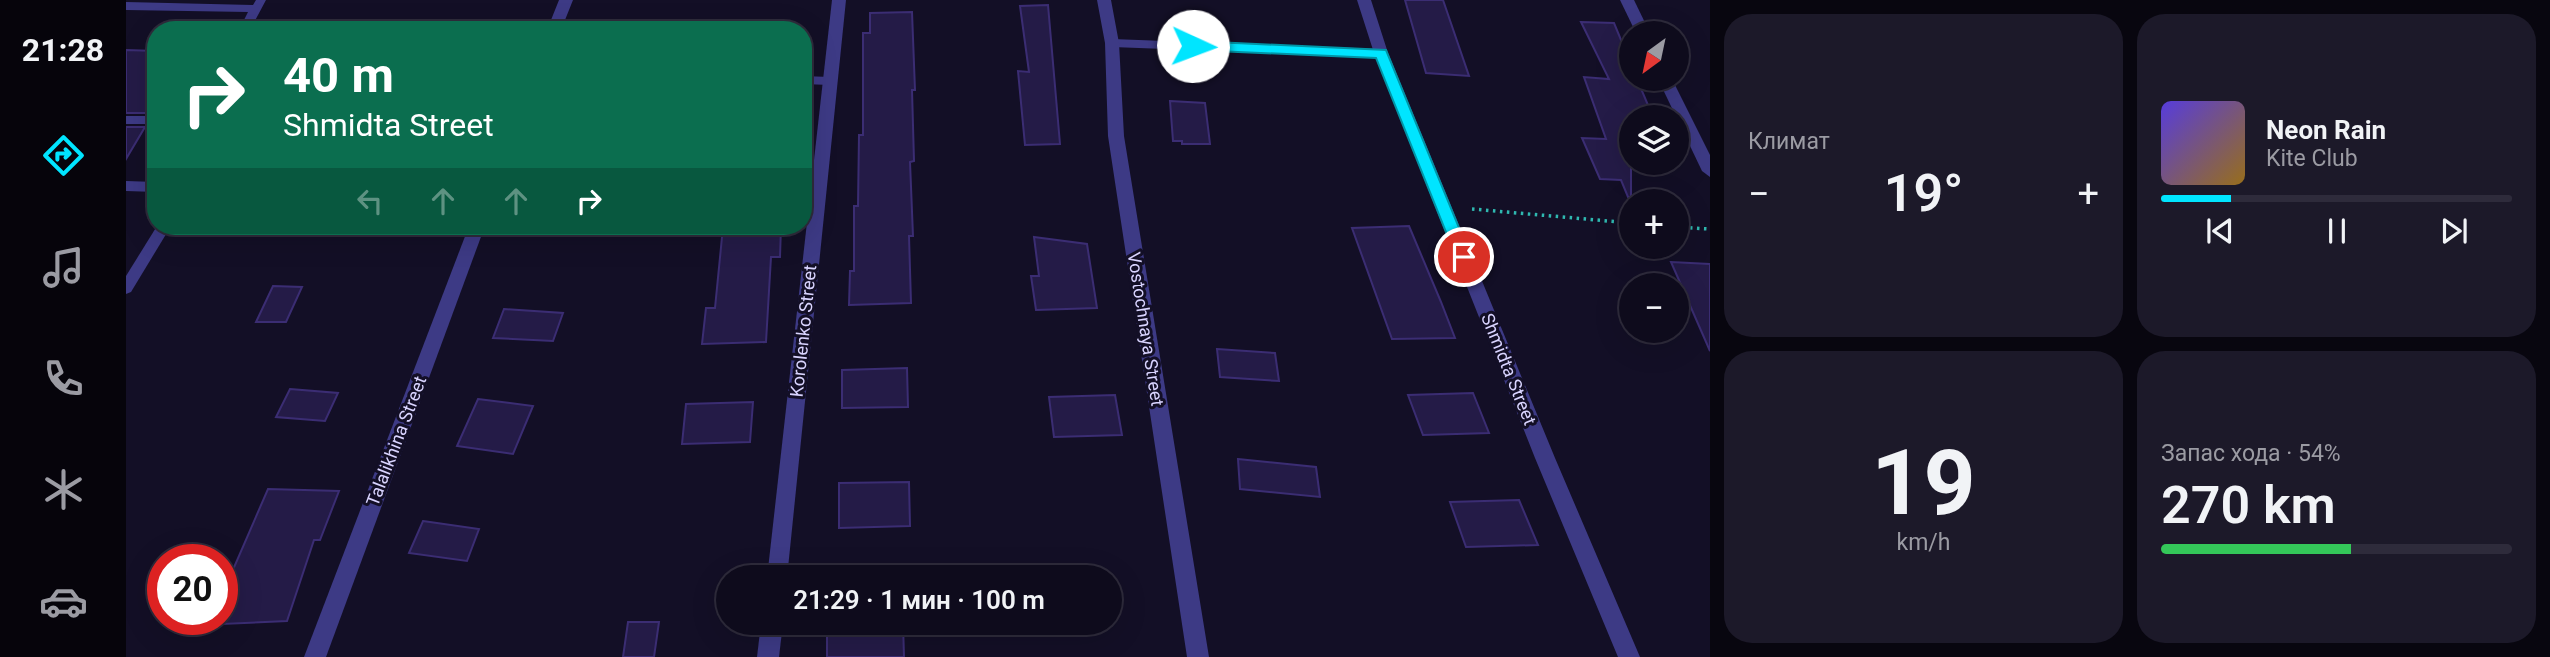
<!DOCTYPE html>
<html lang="ru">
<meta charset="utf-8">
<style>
:root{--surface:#0e0b1c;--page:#1c1929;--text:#f1f3f6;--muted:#9b9ba3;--line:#2e2b3b;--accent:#00e5ff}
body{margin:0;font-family:Roboto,sans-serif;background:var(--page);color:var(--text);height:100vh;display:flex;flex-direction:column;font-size:26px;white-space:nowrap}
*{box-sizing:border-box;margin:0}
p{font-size:23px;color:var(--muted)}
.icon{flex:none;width:38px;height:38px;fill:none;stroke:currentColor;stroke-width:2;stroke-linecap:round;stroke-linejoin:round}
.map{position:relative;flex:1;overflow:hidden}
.details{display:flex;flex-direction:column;gap:14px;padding:14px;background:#08060f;width:840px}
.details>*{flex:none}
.guide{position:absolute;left:21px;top:21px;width:665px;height:214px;border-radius:28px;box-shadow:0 7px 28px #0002,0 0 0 2px var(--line);background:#0b6e4f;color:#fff;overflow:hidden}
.needle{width:46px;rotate:213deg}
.controls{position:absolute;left:1493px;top:21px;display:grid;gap:14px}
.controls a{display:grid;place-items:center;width:70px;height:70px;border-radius:50%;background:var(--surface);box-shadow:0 7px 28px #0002,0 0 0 2px var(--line);font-size:35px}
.speed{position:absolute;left:21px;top:544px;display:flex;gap:14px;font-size:35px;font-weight:700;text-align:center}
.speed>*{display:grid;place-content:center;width:91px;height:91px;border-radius:50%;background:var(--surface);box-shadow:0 7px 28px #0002,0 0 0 2px var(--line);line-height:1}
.speed .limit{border:10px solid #d22;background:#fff;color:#111}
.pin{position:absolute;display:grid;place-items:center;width:60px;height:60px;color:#fff;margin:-30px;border:4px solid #fff;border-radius:50%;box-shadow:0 2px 7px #0007}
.me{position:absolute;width:77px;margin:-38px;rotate:92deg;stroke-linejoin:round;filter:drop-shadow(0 0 5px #0008)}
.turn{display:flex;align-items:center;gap:24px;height:147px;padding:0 21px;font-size:32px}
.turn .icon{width:91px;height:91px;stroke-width:2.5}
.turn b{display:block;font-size:49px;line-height:60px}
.lanes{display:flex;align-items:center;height:66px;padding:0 21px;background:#0003;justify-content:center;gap:35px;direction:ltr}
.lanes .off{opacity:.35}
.big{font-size:52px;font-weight:600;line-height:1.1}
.details .card{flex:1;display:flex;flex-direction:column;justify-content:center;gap:10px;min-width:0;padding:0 24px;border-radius:28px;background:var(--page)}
.details .dial{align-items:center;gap:0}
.dial b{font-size:91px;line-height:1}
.song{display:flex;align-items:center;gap:21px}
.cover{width:84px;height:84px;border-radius:10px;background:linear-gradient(135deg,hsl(250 70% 55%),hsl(40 70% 35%))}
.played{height:7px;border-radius:4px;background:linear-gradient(90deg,var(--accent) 20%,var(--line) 20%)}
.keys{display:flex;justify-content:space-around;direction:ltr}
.heat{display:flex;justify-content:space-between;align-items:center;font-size:38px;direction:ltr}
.charge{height:10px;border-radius:5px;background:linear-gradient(90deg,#34c759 54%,var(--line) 0)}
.details .tiles{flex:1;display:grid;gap:14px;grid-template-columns:repeat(2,1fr)}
.trip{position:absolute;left:590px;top:565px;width:406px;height:70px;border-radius:35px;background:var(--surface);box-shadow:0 7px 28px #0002,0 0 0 2px var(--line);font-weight:600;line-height:70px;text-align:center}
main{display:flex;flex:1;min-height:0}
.tabs{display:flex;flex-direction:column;width:126px;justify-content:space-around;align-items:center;background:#06040b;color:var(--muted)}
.tabs .icon{width:49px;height:49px}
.tabs .on{color:var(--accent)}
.tabs b{font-size:32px;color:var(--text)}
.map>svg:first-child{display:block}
</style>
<main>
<nav class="tabs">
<b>21:28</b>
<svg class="icon on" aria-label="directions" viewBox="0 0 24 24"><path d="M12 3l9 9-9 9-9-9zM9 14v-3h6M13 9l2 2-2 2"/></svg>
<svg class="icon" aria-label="music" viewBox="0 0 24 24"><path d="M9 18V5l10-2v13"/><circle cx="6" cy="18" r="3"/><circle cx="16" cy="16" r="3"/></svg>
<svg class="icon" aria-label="phone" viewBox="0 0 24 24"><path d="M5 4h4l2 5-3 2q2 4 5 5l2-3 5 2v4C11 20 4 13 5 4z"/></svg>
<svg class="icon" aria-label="climate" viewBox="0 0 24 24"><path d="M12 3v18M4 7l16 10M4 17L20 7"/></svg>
<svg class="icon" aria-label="car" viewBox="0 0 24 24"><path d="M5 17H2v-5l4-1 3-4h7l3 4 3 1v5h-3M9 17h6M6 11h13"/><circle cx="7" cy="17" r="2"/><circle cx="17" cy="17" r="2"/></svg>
</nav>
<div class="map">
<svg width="1584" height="657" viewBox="0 0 1584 657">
<rect width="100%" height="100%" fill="#130f26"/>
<g fill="#241b47" stroke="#3b2d73" stroke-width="2">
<path d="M1279,0H1317L1343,76L1300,73Z"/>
<path d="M922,5L934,144L899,145L892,71L903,72L894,6Z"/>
<path d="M786,12L789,90H786L788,161L784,162L787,236H783L785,303L723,305L724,271H728V206H732L733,135H737V33H744V13Z"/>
<path d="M1455,22L1488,23L1505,64V79H1511L1527,117H1505V197H1502L1495,180L1474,179L1456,138L1480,139L1458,77L1483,79Z"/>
<path d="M0,50L30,51V109L27,113H0Z"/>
<path d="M1044,101L1079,103L1084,144H1056V141H1047Z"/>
<path d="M0,127H19L0,159Z"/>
<path d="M655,226L654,257H645L640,342L576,344L580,308H589L597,227Z"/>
<path d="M1283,226L1315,302L1329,338L1266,339L1226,228Z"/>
<path d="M908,237L961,244L971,308L910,310L905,276H913Z"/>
<path d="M1545,262L1584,264V351Z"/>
<path d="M147,286L176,287L160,322H130Z"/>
<path d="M378,309L437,313L427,341L367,338Z"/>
<path d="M1091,349L1149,353L1153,381L1094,377Z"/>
<path d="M781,368L782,407L716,408V370Z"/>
<path d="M164,389L212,393L199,421L150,417Z"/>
<path d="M1347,393L1363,433L1297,435L1282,395Z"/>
<path d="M989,395L996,435L928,437L923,397Z"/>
<path d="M352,399L407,406L387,454L331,446Z"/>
<path d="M627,402L624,442L556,444L560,404Z"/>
<path d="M1112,459L1190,467L1194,497L1114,489Z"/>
<path d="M783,482L784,526L713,528V483Z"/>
<path d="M142,489L213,491L194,540H188L161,621L96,624V595Z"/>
<path d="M1393,500L1412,545L1340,547L1324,502Z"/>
<path d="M297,521L353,529L341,561L283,553Z"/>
<path d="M502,622H533L528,657H497Z"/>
<path d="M701,623H777L778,657H701Z"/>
</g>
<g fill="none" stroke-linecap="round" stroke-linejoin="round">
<g stroke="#2fb8b0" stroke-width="3.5" stroke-dasharray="2.5 4.5" stroke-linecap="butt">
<path d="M1346,209L1505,223"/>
<path d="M1550,227L1584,229"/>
</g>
<g fill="#3d3a85" fill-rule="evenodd">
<path d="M130,0H140L124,30H113L122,12L0,10V2L127,5Z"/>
<path d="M986,39L1255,49L1261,53L1255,57L986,47L980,43Z"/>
<path d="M677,76L704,77L710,81L704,85L677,84Z"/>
<rect x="0" y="116" width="30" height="8"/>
<path d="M0,181L30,182V192L0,191Z"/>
<path d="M31,226H45L5,292L0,294V276Z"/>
</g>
<g fill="#3d3a85" fill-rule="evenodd">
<path d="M433,0H447L435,30H421Z"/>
<path d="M706,0H720L661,578H641Z"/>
<path d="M971,0H985L993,43L998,136L1083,657H1061L982,136L979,43Z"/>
<path d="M1231,0H1245L1262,53L1429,458L1514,657H1492L1409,458L1248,53Z"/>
<path d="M1494,0H1508L1524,33H1510Z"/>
<path d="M1532,79H1546L1584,155V177L1576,171Z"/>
<path d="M343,226H359L200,657H178Z"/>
<path d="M635,623H657L653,657H631Z"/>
</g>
</g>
<path fill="#00e5ff" stroke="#0095a6" stroke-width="2" d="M1067,41L1260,50L1345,257L1343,261H1332L1330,257L1250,58L1067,50L1060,46Z"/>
<g text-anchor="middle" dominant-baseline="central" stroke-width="6" stroke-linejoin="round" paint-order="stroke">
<g font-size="18" fill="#d9d4ff" stroke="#130f26">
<text transform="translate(1020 329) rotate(81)">Vostochnaya Street</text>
<text transform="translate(677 331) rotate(-84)">Korolenko Street</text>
<text transform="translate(1383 369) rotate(68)">Shmidta Street</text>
<text transform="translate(270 441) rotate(-69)">Talalikhina Street</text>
</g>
</g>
</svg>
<div class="controls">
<a><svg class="needle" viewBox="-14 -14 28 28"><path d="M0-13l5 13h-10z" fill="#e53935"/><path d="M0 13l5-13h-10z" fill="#9b9ba3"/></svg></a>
<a><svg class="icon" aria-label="layers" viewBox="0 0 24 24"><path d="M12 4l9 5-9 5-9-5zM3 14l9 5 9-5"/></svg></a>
<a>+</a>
<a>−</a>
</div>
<div class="speed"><div class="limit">20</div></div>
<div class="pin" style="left:1338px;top:257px;background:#d93025"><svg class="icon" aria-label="arrive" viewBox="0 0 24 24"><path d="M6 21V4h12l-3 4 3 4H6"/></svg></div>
<svg class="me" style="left:1067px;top:46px" viewBox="-20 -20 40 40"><circle r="19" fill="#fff"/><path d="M0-13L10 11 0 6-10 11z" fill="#00e5ff"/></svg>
<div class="trip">21:29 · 1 мин · 100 m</div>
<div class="guide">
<div class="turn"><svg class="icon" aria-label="right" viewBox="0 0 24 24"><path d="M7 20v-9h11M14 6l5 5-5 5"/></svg><div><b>40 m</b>Shmidta Street</div></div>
<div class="lanes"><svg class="icon off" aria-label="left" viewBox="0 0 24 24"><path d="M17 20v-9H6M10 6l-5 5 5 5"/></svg><svg class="icon off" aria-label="ahead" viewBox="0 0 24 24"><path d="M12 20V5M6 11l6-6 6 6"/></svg><svg class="icon off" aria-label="ahead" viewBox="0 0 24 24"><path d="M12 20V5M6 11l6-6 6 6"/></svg><svg class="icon" aria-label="right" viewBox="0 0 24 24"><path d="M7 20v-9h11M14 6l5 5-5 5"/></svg></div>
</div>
</div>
<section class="details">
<div class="tiles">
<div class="card"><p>Климат</p>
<div class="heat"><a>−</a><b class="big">19°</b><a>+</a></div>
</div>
<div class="card">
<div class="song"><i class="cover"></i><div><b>Neon Rain</b><p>Kite Club</p></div></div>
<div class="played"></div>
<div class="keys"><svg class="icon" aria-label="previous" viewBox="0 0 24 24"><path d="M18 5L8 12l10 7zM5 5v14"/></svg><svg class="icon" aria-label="pause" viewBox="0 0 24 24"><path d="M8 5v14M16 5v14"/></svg><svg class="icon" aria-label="next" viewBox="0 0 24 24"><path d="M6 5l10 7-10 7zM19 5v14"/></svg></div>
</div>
<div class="card dial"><b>19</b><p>km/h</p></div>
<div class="card"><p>Запас хода · 54%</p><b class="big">270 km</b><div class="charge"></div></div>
</div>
</section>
</main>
